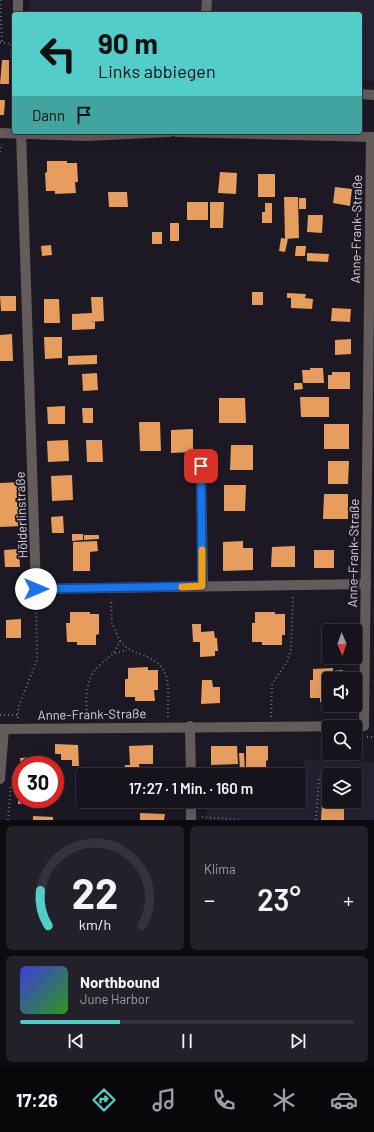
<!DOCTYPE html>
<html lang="de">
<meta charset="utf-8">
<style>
:root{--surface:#15131b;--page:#222028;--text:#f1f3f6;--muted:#9d9ea3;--line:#34323a;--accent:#53cdc9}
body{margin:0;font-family:Barlow,sans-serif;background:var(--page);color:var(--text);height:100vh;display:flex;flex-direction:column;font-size:15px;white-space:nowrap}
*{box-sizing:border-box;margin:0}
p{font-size:13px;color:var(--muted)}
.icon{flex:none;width:22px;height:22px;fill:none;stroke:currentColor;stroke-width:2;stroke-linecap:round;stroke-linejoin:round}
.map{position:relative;height:820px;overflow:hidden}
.panel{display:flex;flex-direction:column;gap:6px;padding:6px;background:#0c0a0f;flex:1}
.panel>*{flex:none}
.top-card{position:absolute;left:12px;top:12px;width:350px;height:122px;border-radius:4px;box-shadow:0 4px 16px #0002,0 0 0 1px var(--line);background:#53cdc9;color:#111;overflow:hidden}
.needle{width:26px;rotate:178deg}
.controls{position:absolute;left:322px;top:624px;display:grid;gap:8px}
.controls a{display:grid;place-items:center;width:40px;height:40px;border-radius:4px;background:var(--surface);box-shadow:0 4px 16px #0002,0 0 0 1px var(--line);font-size:20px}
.speed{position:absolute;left:12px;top:756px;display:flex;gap:8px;font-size:20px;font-weight:700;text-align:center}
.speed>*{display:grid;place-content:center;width:52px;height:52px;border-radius:50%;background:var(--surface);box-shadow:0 4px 16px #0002,0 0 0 1px var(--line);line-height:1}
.speed .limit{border:6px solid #d22;background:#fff;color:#111}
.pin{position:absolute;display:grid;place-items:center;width:34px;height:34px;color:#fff;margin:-17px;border-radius:8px;box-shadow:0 2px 6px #0006}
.me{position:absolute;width:44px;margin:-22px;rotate:90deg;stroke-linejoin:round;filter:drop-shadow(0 0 3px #0008)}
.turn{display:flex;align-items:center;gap:14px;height:84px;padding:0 20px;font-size:18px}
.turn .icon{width:52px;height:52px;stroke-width:2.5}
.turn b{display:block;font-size:28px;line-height:34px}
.then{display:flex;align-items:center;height:38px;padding:0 20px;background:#0003;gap:8px;font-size:15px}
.big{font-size:30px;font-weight:600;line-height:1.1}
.panel .tile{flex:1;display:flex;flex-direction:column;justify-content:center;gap:6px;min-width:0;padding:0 14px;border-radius:6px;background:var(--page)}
.panel .dial{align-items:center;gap:0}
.dial svg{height:104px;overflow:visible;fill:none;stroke:var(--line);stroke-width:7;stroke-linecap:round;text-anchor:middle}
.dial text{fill:var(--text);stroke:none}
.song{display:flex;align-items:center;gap:12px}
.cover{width:48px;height:48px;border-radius:6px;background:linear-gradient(135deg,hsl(240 70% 55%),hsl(110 70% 35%))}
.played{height:4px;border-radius:2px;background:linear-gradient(90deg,var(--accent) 30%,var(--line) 30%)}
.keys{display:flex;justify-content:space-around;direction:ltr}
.heat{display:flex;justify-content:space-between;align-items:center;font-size:22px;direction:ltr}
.panel .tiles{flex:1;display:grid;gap:6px;grid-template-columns:1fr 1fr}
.tile:last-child{grid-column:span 2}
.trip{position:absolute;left:76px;top:768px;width:230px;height:40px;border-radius:4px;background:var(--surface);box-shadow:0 4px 16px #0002,0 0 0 1px var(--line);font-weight:600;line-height:40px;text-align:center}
.tabs{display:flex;height:64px;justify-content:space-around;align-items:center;background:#08080b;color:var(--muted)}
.tabs .icon{width:28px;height:28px}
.tabs .current{color:var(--accent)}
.tabs b{font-size:18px;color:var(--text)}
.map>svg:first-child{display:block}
</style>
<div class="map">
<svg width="374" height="820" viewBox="0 0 374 820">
<rect width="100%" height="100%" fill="#1c1924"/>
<g fill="#262132" fill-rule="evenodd">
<path d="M29,0H374V81L360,80V14H30Z"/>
<path d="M304,760L374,762V820H206L207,801H299V778H302ZM329,775H355V801H329Z"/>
</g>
<g fill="#e69d5e">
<path d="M2,60H9V84H0Z"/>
<path d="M0,100H5L4,115H0Z"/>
<path d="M47,161H67V163H77L78,182H75L76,193L55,194V191H46L45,173L47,172Z"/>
<path d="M220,172L237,173L236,194L218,193Z"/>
<rect x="258" y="174" width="17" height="23"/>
<path d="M335,187L352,189L350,206L333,203Z"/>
<path d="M108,192H127L128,207H109Z"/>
<path d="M284,197H298L299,238L285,239Z"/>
<rect x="299" y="198" width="7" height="11"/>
<rect x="187" y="202" width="21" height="18"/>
<path d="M210,202H224L223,228H210Z"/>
<path d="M265,203H272V223H262V212H265Z"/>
<path d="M308,215H323L322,233L307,232Z"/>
<rect x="170" y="223" width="9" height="18"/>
<rect x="152" y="232" width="10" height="12"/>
<path d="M281,238L288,239L285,252L279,251Z"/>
<path d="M51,245L52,255L42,256L41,246Z"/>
<path d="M296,246H306L305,256H295Z"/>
<path d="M307,253L329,254L328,262L307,261Z"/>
<rect x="252" y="292" width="11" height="13"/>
<path d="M287,293L306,294L305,298L313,299L312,309L291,308V298H287Z"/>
<path d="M0,296H16V311H1Z"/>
<path d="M91,297H103L104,321L89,322H95V329L72,330V314L92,313Z"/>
<path d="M44,299H59L60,323H44Z"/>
<path d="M332,308L351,309L350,322L331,321Z"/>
<path d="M12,334L13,361H0V335Z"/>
<path d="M44,337H62V358L45,359Z"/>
<path d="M351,339V354L335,355V340Z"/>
<path d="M97,355V364L68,365V356Z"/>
<path d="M310,368H323L324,383H303L302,370H310Z"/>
<path d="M332,372H350V389H328V375H332Z"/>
<path d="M97,373L98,390L83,391L82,374Z"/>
<path d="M294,383H302L303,389L294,390Z"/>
<path d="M300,397H329V417H301Z"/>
<path d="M219,398H245L246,423H219Z"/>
<path d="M65,406V424H48L47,407Z"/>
<path d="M82,408H93V423H83Z"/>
<path d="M139,422H160L161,451H140Z"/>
<rect x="324" y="424" width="25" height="25"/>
<path d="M193,429V452L171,453V430Z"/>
<path d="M68,440L69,461L48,462L47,441Z"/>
<path d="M86,440H102L103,462H87Z"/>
<path d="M231,445H253V470H230Z"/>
<path d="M328,461H349L348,484H328Z"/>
<path d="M72,475L73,500L52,501L51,476Z"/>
<path d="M21,482L23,526L0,527V483Z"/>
<path d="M224,485H246L245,511H224Z"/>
<path d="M324,494H348V519H323Z"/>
<path d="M63,516L64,533H52L51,517Z"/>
<path d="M72,534H83V540L72,541Z"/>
<path d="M84,535H99V539L84,540Z"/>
<path d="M97,541L98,551L90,552V571H73V542Z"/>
<path d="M243,541V548H253V570L223,571V542Z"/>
<path d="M295,546V567H271L272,547Z"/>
<path d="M19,549L20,567H5L4,550Z"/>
<rect x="314" y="550" width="20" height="18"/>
<path d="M70,612H90V614H99V634L96,635V645H77V642H67L66,623H70Z"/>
<path d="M255,612H275V614H285V635H282V645H262V642H252V623H255Z"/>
<path d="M21,619V638H6V620Z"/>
<path d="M192,624H201V632L214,631L215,638H217L218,651H215V656L200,657V642H193Z"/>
<path d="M148,667V670H158V690H154L155,701H135V697H125V679H128V668Z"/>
<path d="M333,668V671L343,670V679H329V701L320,702V698H310V680H313V669Z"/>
<path d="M202,680H212L213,687H220V703L201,704Z"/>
<path d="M55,744L78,745L79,766H72V760H61V754H55Z"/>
<path d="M153,745V764H139L140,775H125V765H130L129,746Z"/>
<path d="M211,746H237L238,764L211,765Z"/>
<path d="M246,746H268V760L266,761V768H260V775H246Z"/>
<path d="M239,753H244L245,770H240Z"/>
<path d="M39,757L40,765H21L20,758Z"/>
<path d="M323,786H329V801H344V820H321Z"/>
<path d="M18,797H21V799H26L27,803L18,804Z"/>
<rect x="126" y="801" width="15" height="3"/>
<path d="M140,813L165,814L164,820H140Z"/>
<path d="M33,816L53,817V820H33Z"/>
</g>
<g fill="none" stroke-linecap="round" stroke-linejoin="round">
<g stroke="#6f6d77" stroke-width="2" stroke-dasharray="1 3" stroke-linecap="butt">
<path d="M0,0L2,43"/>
<path d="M0,42L11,44L13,123"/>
<path d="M0,152L2,144"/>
<path d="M120,641C127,650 132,651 143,655C175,667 167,688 168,717"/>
<path d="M115,653L127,650"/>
<path d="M0,715H18"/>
<path d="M271,717L272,684L287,662L291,649L293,595"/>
<path d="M18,718V708L37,660L36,600"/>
<path d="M87,718C86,699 84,679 100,665C111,655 114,655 120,641L112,623L111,599"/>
<path d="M367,737H374"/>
<path d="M355,777H357"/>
<path d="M202,817L241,820"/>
<path d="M8,820L11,784"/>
<path d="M316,820L319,778L331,773L343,775"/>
</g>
<g stroke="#645c5b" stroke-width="10">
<path d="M18,0V14"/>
<path d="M206,14L207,0"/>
<path d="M360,94L374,95"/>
<path d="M21,132L36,589L366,584"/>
<path d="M177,132L374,137"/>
<path d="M0,133L86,136L170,132"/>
<path d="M201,466L203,586"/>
<path d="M190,726L191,775"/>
<path d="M0,729L364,726L371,137"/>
<path d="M0,779L4,729"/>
<path d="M191,801V820"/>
</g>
</g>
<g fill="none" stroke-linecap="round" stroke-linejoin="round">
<g stroke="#114b97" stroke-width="10">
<path id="route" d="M36,589L202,586L201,466"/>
</g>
<use href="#route" stroke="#1a73e8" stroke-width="7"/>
<path stroke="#f59e0b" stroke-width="7" d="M182,587L202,586V550"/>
</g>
<g text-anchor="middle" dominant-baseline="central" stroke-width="4" stroke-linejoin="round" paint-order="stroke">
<g font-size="13" fill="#d8d6de" stroke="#1c1924">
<text transform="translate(356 229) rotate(-89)">Anne-Frank-Straße</text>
<text transform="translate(21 515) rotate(-92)">Hölderlinstraße</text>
<text transform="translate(353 553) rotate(-89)">Anne-Frank-Straße</text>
<text transform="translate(92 714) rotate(-1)">Anne-Frank-Straße</text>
</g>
</g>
</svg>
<div class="controls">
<a><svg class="needle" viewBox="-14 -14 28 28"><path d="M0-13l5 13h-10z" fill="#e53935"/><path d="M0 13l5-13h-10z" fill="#9d9ea3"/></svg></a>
<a><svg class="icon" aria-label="sound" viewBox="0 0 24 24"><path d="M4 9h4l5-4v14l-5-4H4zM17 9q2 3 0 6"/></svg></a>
<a><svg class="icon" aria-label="search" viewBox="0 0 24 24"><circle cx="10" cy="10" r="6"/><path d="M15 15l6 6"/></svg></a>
<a><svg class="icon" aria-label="layers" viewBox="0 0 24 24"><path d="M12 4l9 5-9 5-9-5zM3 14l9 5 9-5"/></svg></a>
</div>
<div class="speed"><div class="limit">30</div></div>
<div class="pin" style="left:201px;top:466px;background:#d93025"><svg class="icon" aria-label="arrive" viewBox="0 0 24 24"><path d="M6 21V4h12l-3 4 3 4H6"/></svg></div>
<svg class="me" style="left:36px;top:589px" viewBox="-20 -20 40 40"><circle r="19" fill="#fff"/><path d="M0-13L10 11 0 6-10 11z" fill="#1a73e8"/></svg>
<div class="trip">17:27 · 1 Min. · 160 m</div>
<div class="top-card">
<div class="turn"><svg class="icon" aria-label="left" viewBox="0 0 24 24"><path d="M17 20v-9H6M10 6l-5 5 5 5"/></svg><div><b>90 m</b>Links abbiegen</div></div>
<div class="then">Dann<svg class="icon" aria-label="arrive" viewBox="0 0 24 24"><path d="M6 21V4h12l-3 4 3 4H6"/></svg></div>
</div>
</div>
<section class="panel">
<div class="tiles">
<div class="tile dial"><svg viewBox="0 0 100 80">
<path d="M14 69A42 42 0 1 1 86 69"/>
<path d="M14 69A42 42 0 0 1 8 42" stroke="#53cdc9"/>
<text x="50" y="56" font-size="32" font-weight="700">22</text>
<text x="50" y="72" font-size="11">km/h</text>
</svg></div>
<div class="tile"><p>Klima</p>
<div class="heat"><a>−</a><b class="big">23°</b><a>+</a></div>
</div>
<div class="tile">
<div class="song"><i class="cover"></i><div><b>Northbound</b><p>June Harbor</p></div></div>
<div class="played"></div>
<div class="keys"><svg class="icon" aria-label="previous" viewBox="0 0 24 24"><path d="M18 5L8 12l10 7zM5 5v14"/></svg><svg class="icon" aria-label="pause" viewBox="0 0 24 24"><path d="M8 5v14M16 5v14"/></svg><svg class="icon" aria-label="next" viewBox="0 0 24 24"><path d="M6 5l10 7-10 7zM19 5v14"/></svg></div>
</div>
</div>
</section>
<nav class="tabs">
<b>17:26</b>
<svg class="icon current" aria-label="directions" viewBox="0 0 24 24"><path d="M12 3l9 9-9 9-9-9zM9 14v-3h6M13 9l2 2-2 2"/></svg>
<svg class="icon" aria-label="music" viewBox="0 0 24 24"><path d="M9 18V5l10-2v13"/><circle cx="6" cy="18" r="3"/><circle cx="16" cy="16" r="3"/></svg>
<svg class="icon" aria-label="phone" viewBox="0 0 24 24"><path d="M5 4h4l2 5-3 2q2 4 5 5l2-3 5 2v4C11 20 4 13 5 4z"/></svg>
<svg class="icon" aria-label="climate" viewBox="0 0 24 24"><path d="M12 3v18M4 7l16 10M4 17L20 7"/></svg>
<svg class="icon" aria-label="car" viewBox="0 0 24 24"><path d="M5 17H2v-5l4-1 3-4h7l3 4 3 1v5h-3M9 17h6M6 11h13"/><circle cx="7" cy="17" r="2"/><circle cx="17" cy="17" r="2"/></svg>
</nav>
